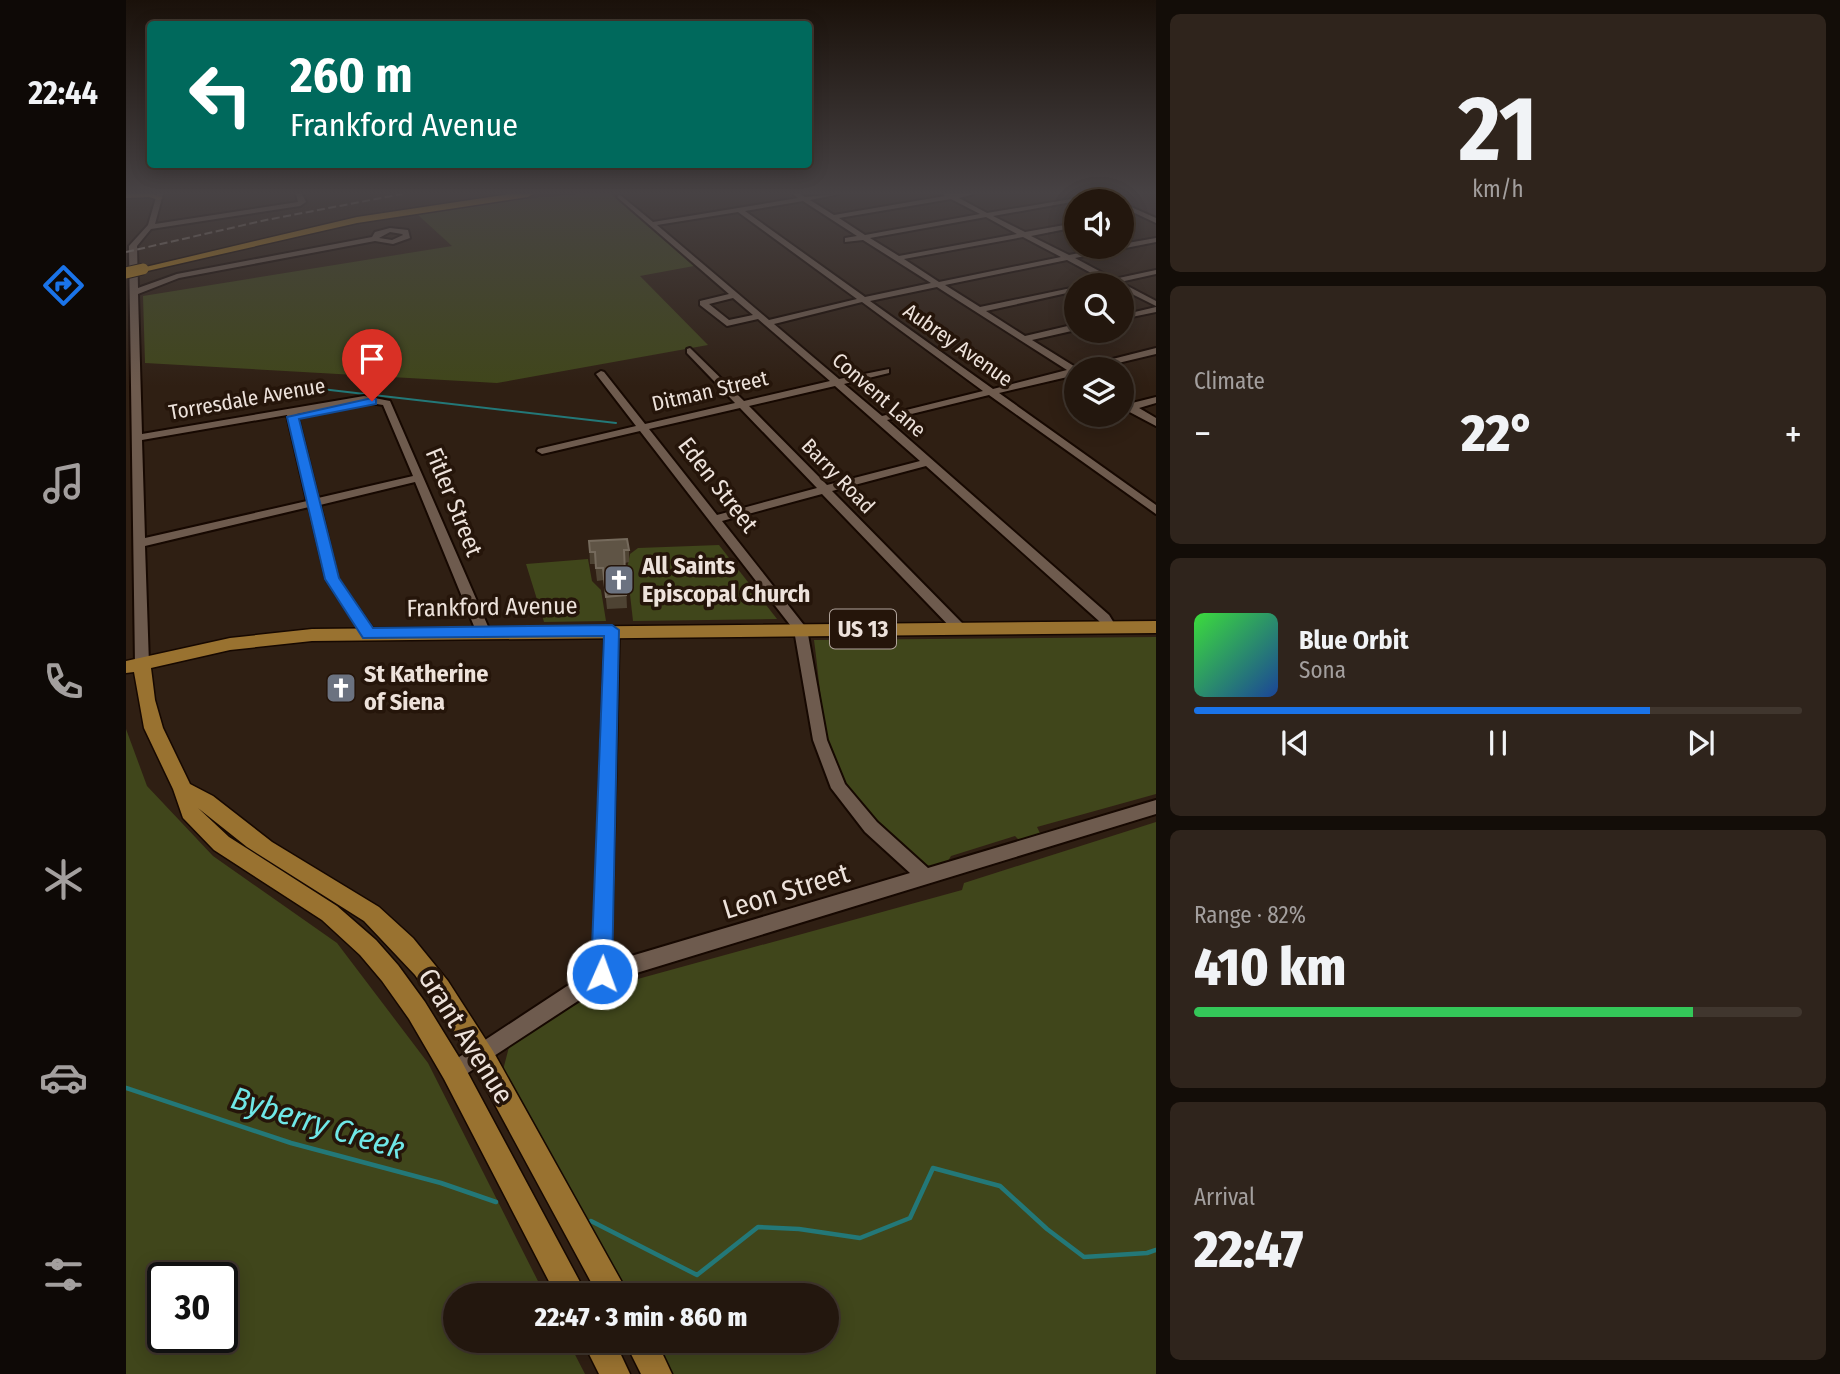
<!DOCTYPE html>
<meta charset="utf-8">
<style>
:root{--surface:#23170e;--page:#2f241c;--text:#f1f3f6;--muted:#a39f9e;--line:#40362e;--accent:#1a73e8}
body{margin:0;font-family:"Fira Sans Condensed",sans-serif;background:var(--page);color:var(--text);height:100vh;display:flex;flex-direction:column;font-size:26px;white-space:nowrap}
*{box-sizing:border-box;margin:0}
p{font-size:23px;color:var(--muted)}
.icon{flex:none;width:38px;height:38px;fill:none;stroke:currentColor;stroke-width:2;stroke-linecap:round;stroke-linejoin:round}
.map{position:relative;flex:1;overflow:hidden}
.side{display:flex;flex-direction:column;gap:14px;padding:14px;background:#130d08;width:684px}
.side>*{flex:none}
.guide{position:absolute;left:21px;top:21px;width:665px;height:147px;border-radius:7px;box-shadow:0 4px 18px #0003,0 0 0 2px var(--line);background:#00695c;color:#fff;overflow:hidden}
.controls{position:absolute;left:938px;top:189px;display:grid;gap:14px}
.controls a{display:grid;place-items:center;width:70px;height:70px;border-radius:50%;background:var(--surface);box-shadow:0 4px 18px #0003,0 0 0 2px var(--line);font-size:35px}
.speed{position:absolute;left:21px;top:1262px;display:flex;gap:14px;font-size:35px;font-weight:700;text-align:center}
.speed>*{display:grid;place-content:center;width:91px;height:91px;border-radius:50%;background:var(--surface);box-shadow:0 4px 18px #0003,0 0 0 2px var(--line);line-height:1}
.speed .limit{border:4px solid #111;border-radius:10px;background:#fff;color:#111}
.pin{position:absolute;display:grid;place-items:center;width:60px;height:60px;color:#fff;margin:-72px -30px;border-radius:50% 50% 50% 0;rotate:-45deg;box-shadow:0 0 7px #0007}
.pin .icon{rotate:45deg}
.me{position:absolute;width:77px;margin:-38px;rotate:2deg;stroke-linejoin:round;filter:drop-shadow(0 0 5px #0008)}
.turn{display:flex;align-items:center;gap:24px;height:147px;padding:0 28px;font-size:32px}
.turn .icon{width:91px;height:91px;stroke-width:2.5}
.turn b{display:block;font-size:49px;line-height:60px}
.big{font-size:52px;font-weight:800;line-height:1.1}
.side .widget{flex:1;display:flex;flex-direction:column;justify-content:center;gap:10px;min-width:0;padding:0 24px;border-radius:10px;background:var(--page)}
.side .dial{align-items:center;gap:0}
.dial b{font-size:91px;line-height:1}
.song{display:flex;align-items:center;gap:21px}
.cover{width:84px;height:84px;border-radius:10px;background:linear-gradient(135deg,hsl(120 70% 55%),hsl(220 70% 35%))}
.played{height:7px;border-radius:4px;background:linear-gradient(90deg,var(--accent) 75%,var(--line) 75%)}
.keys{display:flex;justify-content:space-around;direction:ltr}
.heat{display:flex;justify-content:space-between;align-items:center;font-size:38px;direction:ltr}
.charge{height:10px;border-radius:5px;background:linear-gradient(90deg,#34c759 82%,var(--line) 0)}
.trip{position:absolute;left:317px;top:1283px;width:396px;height:70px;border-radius:35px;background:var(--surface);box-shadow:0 4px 18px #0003,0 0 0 2px var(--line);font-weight:800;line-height:70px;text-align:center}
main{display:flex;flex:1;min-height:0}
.tabs{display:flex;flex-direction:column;width:126px;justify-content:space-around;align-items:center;background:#0e0906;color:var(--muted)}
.tabs .icon{width:49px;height:49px}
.tabs .active{color:var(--accent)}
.tabs b{font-size:32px;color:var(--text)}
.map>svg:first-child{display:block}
</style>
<main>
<nav class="tabs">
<b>22:44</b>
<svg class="icon active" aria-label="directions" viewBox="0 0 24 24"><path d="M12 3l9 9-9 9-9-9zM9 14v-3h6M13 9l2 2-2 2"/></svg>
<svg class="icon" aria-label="music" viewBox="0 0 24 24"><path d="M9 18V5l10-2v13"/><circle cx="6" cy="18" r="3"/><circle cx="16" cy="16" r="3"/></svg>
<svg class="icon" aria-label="phone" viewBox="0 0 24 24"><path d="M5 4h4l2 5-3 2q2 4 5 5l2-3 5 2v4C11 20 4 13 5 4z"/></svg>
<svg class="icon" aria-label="climate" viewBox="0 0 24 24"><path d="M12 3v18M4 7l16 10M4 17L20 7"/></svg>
<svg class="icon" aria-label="car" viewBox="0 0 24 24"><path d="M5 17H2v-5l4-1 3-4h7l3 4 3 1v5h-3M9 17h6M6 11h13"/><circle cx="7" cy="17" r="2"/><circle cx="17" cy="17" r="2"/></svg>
<svg class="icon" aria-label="filters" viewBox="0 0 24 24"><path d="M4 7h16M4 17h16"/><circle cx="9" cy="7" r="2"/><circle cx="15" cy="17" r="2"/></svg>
</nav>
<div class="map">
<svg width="1030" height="1374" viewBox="0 0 1030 1374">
<rect width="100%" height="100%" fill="#2f1f13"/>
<path fill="#382422" d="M979,194L1030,195V217L996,201Z"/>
<g fill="#40461b" fill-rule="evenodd">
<path d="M455,194H485L568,266L514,276L582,345L371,383L19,363L17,296L326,246L291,214L384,200Z"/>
<path d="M593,545L651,619L507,621L501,568L504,554L512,548Z"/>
<path d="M462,559L466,581L475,590L480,621L418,622L400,564Z"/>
<path d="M1030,637V794L911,827L914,833L893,840L889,836L825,856L822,861L804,867L794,861C775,845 753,830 737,812C696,763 696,699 688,640Z"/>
<path d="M0,729L21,786L87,856L211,943L302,1063L419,1295H329V1340L442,1341L459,1374H0ZM37,1278H96V1337H37Z"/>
<path d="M1030,822V1374H546L527,1341L700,1340V1295H501L377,1070L383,1047L419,1022L479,988L836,890L838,883Z"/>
</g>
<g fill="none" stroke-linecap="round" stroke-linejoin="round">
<path stroke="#237878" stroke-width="2" d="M178,387L490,423"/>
<g stroke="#237878" stroke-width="4.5">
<path d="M0,1088L165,1143L315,1183L370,1202"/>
<path d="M465,1221L571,1275L632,1227L673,1229L734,1238L784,1218L807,1168L874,1186L921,1229L958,1257L1021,1253L1030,1250"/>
</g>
<g stroke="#160801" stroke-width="4">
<g id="minor">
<path d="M31,194H37L29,224L172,202L170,194H176L180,202L174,206L25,229L11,246L12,288L51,274L246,237L249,232L264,228L282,230L284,238L267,244L249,241L53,278L12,294L16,434L238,396L264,401L364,631L362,634H352L350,631L289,482L194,505L212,579L248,631L250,634L248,637H238L200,579L183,507L19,546L23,664L21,668H11L9,664L3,246L22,225ZM264,232L276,234L277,235L266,240L253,238ZM238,402L257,405L287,476L192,498L171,414ZM161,415L181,501L19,538L16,440Z"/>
<path d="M493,194L527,222L672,198L667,194H674L679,197L713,194L684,200L708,215L819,196L817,194H848L833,198L861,213L975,194L973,197L867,216L899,232L950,223V227L905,236L943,255L984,247H996V244L1030,238V242L949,258L988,279L1030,270V274L994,282L1030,301V306L996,289V285H966L980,281L941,260L819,285L854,307L950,287V291L860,311L899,336L950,324V330L906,340L951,368L1030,348V354L967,369H950V375L873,393L1030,505V514L863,395L761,420L983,615L991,628L989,631H979L973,621L800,466L706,491L838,625L840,628L833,633L828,631L696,494L596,521L681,629L701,740L719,784L751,822L802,868L1030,800V814L481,982L328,1082L321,1079L318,1072L321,1065L467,969L479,630L481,627H491L493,630L485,962L784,873L739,832L705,788L687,740L668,630L514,431L416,454L411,451L412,449L510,426L470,374L475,371L478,372L519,424L609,403L561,353V349L564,348L618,401L704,381L632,319L601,326L574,305V301L603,294L491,197ZM825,199L854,214L739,235L713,218ZM677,201L731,236L719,238V242L737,240L805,283L739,297L619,211ZM612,212L731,299L643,320L531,225ZM860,217L891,234L773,256L744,238ZM897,237L935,257L813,282L778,259ZM811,287L941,370L867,389L744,301ZM607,298L627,315L603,320L583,304ZM736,302L857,391L756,416L718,384L763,373V369L713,379L648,324ZM709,386L794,461L701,485L623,406ZM614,408L691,488L591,515L523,429Z"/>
<path d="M996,203L1030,218V223L996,207Z"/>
<path d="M1030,307V312L996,319V315Z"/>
<path d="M1030,397V403L1013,408L1030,418V426L996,408V398L1006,403Z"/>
</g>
</g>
<g stroke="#160801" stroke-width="3">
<g id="major">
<path d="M0,194H27L37,198L33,200L23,197L0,198Z"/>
<path d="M1030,621V633L186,641L104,650L25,668L29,700L37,728L64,784L87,796L146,842L253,907L287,938L322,981L367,1051L503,1295H472L336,1044L289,975L238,921L121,847L72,808L103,837L211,906L250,940L272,965L299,1002L336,1062L461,1295H430L318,1079L283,1019L256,981L234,955L196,920L88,850L57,818L47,789L18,728L8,672L0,673V661L104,638L186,629Z"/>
<path d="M456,1340H488L504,1374H473Z"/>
<path d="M498,1340H530L546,1374H515Z"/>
</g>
</g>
<g stroke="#160801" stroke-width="3">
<path id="highway" d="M384,194H407L402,197L231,223L17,272L11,269L231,217Z"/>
</g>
<use href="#minor" fill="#6e5b4e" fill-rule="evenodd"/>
<use href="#major" fill="#997230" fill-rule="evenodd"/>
<use href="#highway" fill="#b5811c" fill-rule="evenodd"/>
<path stroke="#908379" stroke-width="2" stroke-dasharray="8 3.5" stroke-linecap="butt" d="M0,252L140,220L276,194"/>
<g stroke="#160801" stroke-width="13" stroke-linecap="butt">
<path id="highway-bridge" d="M0,273L17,269"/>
</g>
<use href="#highway-bridge" stroke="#b5811c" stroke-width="11"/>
</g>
<path fill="#4e4333" d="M463,541L503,550V562L499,563L501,608L481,609L478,580L471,581L469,564H464Z"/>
<path fill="#5f5445" stroke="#756a5c" stroke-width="2" d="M501,539L503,550H498L500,595L480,597L477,568H470L469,552H464L463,541Z"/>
<linearGradient id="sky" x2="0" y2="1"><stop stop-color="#1a110a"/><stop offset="0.5" stop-color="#474244"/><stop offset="1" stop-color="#474244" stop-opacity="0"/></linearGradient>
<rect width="1030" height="386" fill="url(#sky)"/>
<path fill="#1a73e8" stroke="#114b97" stroke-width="2" d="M246,398L250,399V404L173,419L213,578L247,628L486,625L493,630L486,974L483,981L476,984L468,981L465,974L478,636L237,638L199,579L161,417Z"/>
<defs>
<g id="church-square" transform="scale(1.575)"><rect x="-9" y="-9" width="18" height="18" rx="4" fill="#6b7280" stroke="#25150a"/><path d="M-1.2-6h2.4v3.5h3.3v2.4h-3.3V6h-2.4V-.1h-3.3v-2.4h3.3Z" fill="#fff"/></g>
</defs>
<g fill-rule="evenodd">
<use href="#church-square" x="493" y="580"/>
<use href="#church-square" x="215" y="688"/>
</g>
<g text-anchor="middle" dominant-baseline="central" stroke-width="7" stroke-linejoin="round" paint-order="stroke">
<g font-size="21" fill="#ede2db" stroke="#25150a">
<text transform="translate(832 345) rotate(35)">Aubrey Avenue</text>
<text transform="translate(584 391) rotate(-13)">Ditman Street</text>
<text transform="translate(753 395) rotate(41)">Convent Lane</text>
<text transform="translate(121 399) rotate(-10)">Torresdale Avenue</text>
<text transform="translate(712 476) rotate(46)">Barry Road</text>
</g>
<rect fill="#25150a" stroke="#b1a49c" stroke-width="2" x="704" y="609.5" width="66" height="39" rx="5"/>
<g font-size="23" font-weight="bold" fill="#ede2db">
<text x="737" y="629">US 13</text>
</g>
<g font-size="24" fill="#ede2db" stroke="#25150a">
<text transform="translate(592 485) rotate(52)">Eden Street</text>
<text transform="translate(328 502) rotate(68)">Fitler Street</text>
<text transform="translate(366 607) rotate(-1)">Frankford Avenue</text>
</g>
<g font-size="24" font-weight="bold" fill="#ede2db" stroke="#25150a" text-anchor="start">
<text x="516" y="566">All Saints<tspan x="516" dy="28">Episcopal Church</tspan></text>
<text x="238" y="674">St Katherine<tspan x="238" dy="28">of Siena</tspan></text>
</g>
<g font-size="28" fill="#ede2db" stroke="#25150a">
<text transform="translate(660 891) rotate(-17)">Leon Street</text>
<text transform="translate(340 1036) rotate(58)">Grant Avenue</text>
</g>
<g font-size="32" font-style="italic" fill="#6fe7e7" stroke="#25150a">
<text transform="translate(192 1123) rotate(17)">Byberry Creek</text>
</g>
</g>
</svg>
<div class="controls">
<a><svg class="icon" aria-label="sound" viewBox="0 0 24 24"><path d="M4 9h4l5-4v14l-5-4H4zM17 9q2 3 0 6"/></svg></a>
<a><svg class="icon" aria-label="search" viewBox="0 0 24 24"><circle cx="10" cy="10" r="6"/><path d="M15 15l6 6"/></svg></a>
<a><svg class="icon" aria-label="layers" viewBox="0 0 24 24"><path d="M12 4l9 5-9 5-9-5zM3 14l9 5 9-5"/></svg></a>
</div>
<div class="speed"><div class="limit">30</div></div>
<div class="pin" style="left:246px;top:401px;background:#d93025"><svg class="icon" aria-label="arrive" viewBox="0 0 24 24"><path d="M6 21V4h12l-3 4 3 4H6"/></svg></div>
<svg class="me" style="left:476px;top:974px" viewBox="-20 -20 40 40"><circle r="17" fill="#1a73e8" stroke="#fff" stroke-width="3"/><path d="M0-11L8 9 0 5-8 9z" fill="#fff"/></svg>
<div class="trip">22:47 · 3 min · 860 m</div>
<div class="guide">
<div class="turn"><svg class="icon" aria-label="left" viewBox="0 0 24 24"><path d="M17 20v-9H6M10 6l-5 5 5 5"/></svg><div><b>260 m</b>Frankford Avenue</div></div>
</div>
</div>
<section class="side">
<div class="widget dial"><b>21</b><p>km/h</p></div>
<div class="widget"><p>Climate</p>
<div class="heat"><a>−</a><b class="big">22°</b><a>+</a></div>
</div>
<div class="widget">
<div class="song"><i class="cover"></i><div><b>Blue Orbit</b><p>Sona</p></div></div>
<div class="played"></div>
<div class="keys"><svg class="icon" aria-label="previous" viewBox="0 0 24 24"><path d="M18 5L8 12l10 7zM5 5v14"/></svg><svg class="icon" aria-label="pause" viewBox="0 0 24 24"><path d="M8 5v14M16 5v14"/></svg><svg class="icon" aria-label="next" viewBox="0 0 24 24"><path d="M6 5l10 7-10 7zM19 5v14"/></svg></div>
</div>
<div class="widget"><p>Range · 82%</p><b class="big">410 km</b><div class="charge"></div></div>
<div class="widget"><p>Arrival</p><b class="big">22:47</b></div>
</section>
</main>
